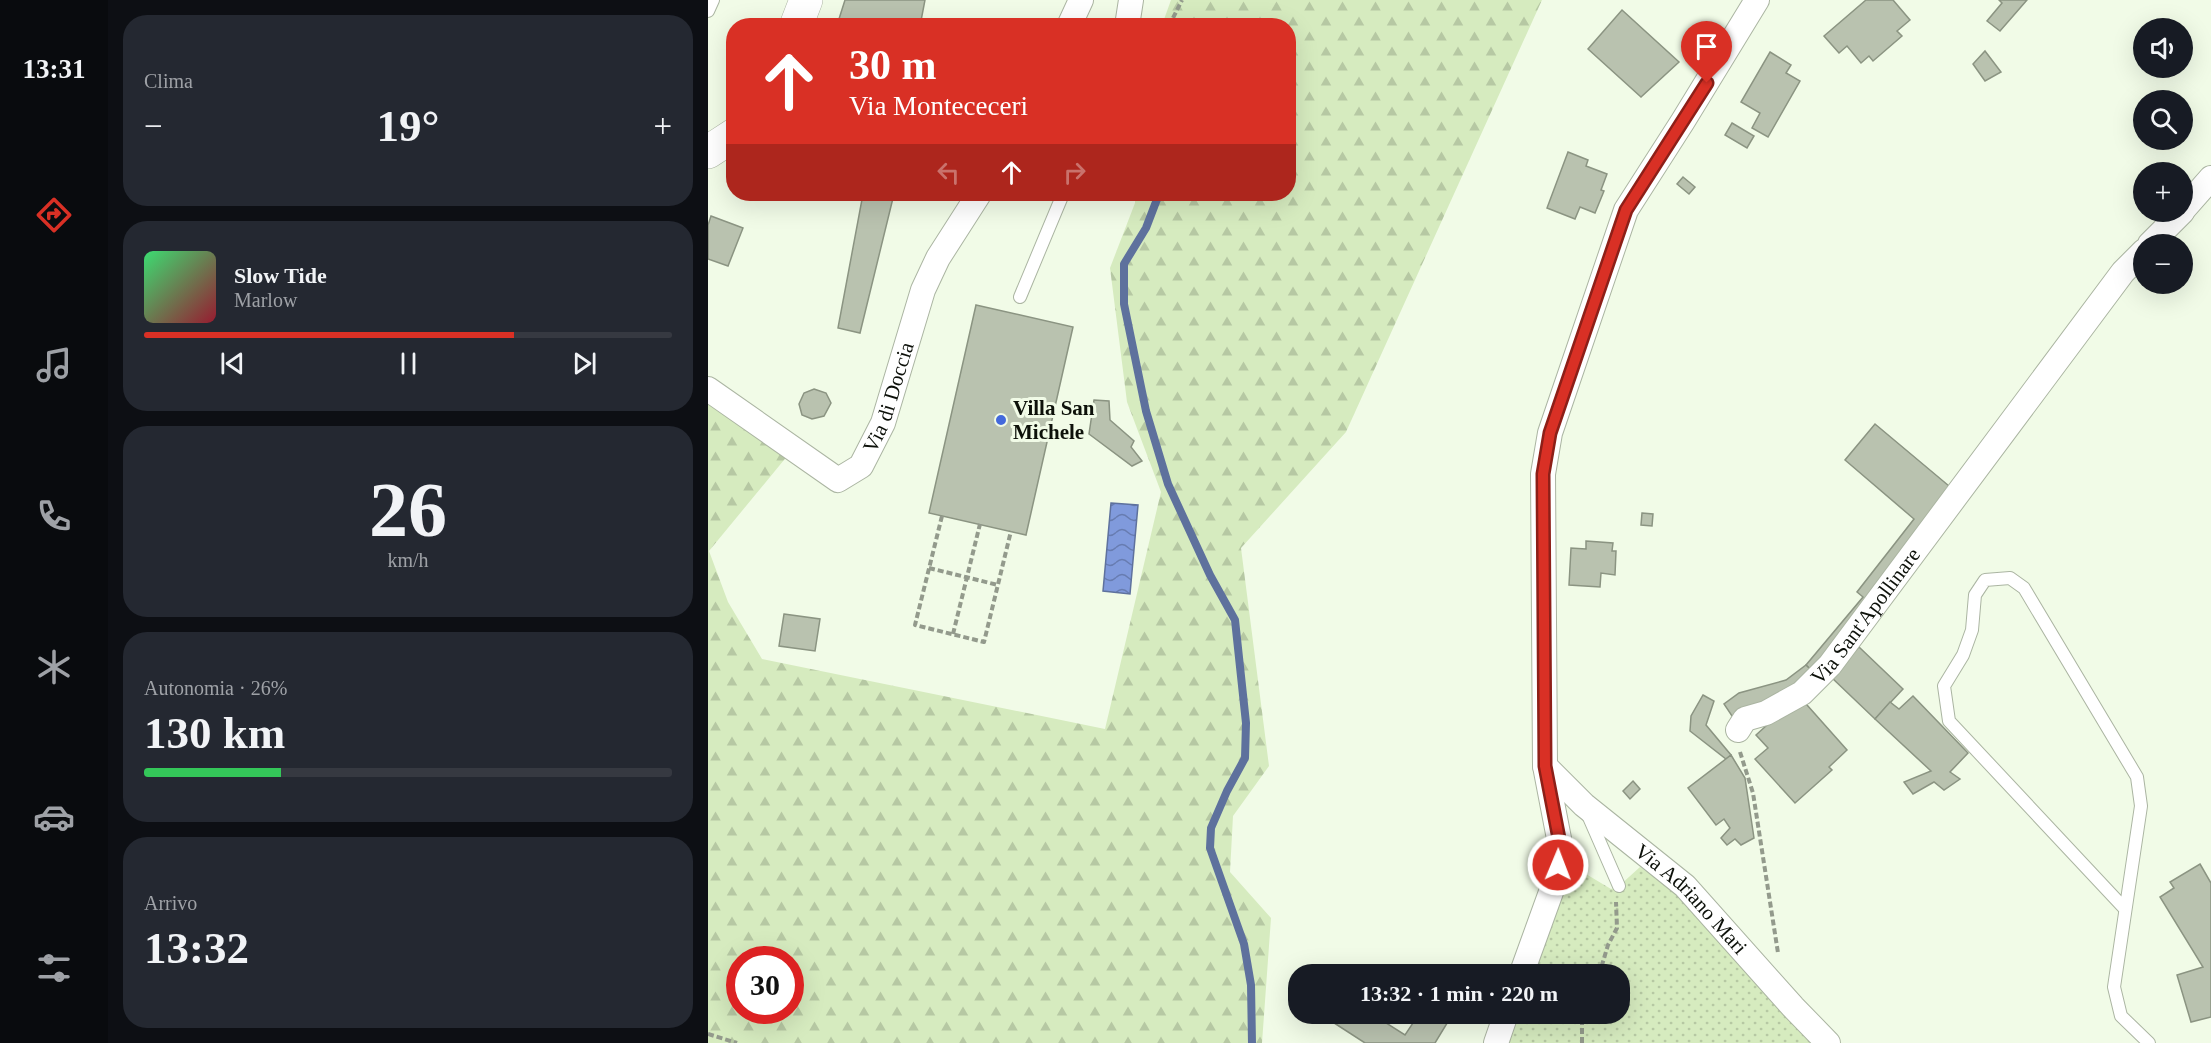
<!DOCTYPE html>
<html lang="it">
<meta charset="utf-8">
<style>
:root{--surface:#171b24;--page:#242831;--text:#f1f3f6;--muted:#9ea1a6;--line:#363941;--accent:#d93025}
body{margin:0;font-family:Georgia,serif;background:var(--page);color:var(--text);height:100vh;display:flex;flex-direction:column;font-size:22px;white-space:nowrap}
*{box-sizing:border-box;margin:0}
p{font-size:20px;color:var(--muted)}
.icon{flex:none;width:33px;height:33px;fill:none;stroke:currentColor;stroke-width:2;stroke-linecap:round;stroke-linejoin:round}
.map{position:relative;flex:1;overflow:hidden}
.side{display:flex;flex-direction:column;gap:15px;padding:15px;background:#0d0f14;width:600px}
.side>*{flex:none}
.guide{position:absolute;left:18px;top:18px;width:570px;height:183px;border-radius:24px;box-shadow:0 6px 24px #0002;background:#d93025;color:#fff;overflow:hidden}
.tools{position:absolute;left:1425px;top:18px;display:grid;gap:12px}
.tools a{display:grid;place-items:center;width:60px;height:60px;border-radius:50%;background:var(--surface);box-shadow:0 6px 24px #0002;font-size:30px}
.speed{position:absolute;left:18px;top:946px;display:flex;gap:12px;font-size:30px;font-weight:700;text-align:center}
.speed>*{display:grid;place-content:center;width:78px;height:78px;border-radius:50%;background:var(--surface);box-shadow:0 6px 24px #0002;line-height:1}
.speed .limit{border:9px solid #d22;background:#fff;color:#111}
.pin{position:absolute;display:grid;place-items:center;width:51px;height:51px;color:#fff;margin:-62px -26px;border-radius:50% 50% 50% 0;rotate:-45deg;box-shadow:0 0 6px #0007}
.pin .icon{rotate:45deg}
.me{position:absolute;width:66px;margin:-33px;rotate:1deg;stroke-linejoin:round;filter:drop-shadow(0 0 4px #0008)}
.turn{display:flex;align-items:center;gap:21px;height:126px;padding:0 24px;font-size:27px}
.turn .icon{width:78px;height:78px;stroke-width:2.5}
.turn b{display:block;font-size:42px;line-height:51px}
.lanes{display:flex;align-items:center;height:57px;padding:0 24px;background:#0003;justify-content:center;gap:30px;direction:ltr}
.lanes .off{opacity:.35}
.big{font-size:45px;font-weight:700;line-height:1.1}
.side .tile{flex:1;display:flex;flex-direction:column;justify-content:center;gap:9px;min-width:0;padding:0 21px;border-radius:24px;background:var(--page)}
.side .dial{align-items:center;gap:0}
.dial b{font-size:78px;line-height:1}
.song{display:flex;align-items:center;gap:18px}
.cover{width:72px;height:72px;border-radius:9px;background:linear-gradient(135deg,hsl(140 70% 55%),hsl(350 70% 35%))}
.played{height:6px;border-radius:3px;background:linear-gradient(90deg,var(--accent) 70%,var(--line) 70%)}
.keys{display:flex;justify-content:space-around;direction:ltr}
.heat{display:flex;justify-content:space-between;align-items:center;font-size:33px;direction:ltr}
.charge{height:9px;border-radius:4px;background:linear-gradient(90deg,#34c759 26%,var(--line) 0)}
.trip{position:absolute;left:580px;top:964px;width:342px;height:60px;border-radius:24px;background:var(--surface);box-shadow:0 6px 24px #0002;font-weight:700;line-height:60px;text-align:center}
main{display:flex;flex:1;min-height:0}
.menu{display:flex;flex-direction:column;width:108px;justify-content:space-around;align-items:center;background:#090b0e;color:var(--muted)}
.menu .icon{width:42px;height:42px}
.menu .active{color:var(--accent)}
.menu b{font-size:27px;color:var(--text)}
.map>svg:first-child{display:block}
</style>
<main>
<nav class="menu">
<b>13:31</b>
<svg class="icon active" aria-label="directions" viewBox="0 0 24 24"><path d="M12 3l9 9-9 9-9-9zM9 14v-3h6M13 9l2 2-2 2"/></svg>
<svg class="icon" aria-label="music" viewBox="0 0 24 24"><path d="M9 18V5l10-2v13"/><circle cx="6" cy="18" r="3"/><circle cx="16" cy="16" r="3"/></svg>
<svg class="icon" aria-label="phone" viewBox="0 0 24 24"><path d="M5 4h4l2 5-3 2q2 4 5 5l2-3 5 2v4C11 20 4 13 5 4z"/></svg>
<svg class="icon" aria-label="climate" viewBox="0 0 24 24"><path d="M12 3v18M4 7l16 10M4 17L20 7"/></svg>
<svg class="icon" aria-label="car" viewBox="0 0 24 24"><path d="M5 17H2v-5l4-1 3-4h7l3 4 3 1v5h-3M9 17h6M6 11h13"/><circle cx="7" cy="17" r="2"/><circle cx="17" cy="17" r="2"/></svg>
<svg class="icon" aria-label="filters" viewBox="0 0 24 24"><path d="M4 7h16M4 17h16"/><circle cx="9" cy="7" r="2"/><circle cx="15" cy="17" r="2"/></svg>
</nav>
<section class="side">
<div class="tile"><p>Clima</p>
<div class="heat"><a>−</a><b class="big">19°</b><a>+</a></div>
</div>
<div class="tile">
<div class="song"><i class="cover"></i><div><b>Slow Tide</b><p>Marlow</p></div></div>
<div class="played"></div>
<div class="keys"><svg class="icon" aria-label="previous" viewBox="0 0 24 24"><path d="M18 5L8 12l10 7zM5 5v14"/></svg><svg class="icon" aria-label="pause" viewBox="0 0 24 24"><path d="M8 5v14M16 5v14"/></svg><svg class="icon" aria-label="next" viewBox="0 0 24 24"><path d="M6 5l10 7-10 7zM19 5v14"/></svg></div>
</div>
<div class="tile dial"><b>26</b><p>km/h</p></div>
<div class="tile"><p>Autonomia · 26%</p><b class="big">130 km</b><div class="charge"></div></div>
<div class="tile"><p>Arrivo</p><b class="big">13:32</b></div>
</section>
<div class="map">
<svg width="1503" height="1043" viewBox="0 0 1503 1043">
<defs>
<pattern id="grass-dots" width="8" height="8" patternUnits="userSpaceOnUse" patternTransform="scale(1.5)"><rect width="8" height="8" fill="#d6ebbf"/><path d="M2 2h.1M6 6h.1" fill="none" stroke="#b6c8a3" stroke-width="1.8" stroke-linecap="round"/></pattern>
<pattern id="forest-firs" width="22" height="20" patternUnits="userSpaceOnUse" patternTransform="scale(1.5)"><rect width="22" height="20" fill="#d6ebbf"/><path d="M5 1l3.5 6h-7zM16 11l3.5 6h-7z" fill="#b6c8a3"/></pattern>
<pattern id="water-waves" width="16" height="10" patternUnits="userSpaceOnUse" patternTransform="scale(1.5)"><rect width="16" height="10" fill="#809adc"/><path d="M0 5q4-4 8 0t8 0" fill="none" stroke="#677cb1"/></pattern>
</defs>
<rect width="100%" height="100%" fill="#f1fbe7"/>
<path fill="url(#grass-dots)" d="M863,865L903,889L911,886L932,867L971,895L1108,1043H799L810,1014H912V975H824Z"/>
<path fill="url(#forest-firs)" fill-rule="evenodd" d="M463,0H834L638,432L533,548L561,766L525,816L522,872L563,918L554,1043H0V384L85,449L1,551L20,602L54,659L397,729L453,492L419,402L402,268L427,203V194H580V26L454,25ZM32,960H82V1011H32Z"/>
<path fill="url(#water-waves)" stroke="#5e719d" stroke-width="1.5" d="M403,503L430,505L422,594L395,591Z"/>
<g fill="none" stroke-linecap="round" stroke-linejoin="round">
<path stroke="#5e719d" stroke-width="8" d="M451,194L438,228L416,264V304L438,411L460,484L502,575L527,620L538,723L537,758L519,791L503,828L502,848L536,944L543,985L544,1043"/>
</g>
<g fill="#b9c2af" stroke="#8b9482" stroke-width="1.5">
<path d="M137,0H217L212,26H140L130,22Z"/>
<path d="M1158,0H1185L1202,20L1189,31L1194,36L1165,61L1161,56L1153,63L1139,46L1131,53L1116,36Z"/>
<path d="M1291,0H1319L1292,31L1279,21L1294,3Z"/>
<path d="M914,10L971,62L933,97L880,49Z"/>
<path d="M1277,51L1293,72L1277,81L1265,64Z"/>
<path d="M1062,52L1083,65L1078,73L1092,81L1060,137L1044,128L1052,113L1033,102Z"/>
<path d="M1024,123L1046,136L1039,148L1017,135Z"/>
<path d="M860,152L880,160L878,166L899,174L893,190L896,191L887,213L872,207L867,219L839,208Z"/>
<path d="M975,177L987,187L981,194L969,184Z"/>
<path d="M155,194H186L152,333L130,328Z"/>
<path d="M3,216L35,228L20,266L0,259V225Z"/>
<path d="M268,305L365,327L318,535L221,513Z"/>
<path d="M106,389L118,393L123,403L116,416L104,419L94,415L91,404L96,393Z"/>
<path d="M386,400L401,401L402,420L426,441L423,447L434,461L424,466L381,434Z"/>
<path d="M1167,424L1247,491L1107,674L1098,665L1155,597L1149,592L1206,519L1137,460Z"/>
<path d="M934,513L945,514L944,526L933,525Z"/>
<path d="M878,541L905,543L904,551H908L907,575L893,573L892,587L861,585L863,548L878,549Z"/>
<path d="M76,614L112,619L107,651L71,646Z"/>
<path d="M1151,647L1195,689L1167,719L1123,677Z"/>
<path d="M1098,665L1107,674L1062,706L1024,716L1016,704L1031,693L1078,680Z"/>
<path d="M995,695L1006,701L998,725L1023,755L1018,759L982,731L983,716Z"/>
<path d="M1091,696L1139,750L1121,767L1124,770L1087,803L1047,759L1060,748L1048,735Z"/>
<path d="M1205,696L1260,753L1242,772L1252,779L1236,790L1226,782L1205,794L1196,782L1223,771L1167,719L1182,702L1191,709Z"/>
<path d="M1023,755L1037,778L1046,838L1033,845L1027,839L1019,845L1013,838L1022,828L1016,819L1008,825L980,788Z"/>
<path d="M925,781L932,789L922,799L915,791Z"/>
<path d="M1492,864L1503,883V1017L1483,1022L1469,975L1495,967L1452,897L1466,888L1462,882Z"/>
<path d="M628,1014H664L697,1035L711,1014H731L741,1020L727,1043H657L623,1021Z"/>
</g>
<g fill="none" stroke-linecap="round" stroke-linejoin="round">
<g stroke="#abb5a2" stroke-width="14">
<g id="lane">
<path d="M0,11L5,0"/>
<path d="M312,297L355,194"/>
<path d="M880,815L911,886"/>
<path d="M1417,909L1241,721L1236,686L1255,655L1264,630L1267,595L1277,580L1302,578L1316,588L1429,777L1433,806L1406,987L1413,1016L1441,1043"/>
</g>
</g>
<g stroke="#abb5a2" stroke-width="26">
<g id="street">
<path d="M361,26L373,0"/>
<path d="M419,26L423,0"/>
<path d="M1474,211L1503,178"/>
<path d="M1442,244L1474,212"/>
<path id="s1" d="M0,389L130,480L153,466L175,423L215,290L230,258L271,194"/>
<path id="s2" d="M1030,730L1037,719L1058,713L1094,693L1122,665L1415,272L1436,251"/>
<path id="s3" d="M837,766L876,805L977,886L1085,1007L1120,1043"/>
<path d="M813,975L847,881L853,849L837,766L835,474L842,433L918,210L975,121L1049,0"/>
<path d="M788,1043L798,1014"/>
</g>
</g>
<g stroke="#abb5a2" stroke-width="34">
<g id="secondary">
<path d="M88,26L98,0"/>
<path d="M0,152L26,135"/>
</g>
</g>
<g stroke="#939a8c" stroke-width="4" stroke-dasharray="6 3" stroke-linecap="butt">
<path d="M461,26L474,0"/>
<path d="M234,516L207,625L276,642L303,531"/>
<path d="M221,568L290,585"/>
<path d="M245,634L272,524"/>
<path d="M1032,752L1045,793L1070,953"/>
<path d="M891,975L900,945L909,928L908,902"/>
<path d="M0,1034L29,1043"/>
<path d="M874,1043V1021L877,1014"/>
</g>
<use href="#lane" stroke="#fff" stroke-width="12"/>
<use href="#street" stroke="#fff" stroke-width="24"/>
<use href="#secondary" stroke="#fff" stroke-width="33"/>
</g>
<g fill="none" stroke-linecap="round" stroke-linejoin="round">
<g stroke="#8d1f18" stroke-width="15">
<path id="route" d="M850,865L853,849L837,766L835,474L842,433L918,210L999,83"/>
</g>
<use href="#route" stroke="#d93025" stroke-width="10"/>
</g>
<circle fill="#4469dc" stroke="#f1fbe7" stroke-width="2" cx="293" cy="420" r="6"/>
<g text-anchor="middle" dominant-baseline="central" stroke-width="6" stroke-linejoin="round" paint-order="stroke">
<g font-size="21" fill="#0d110a" stroke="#f1fbe7">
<text stroke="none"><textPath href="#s1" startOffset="260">Via di Doccia</textPath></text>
<text stroke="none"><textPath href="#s2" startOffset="176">Via Sant'Apollinare</textPath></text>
<text stroke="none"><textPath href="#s3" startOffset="198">Via Adriano Mari</textPath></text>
</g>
<g font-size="21" font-weight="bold" fill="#0d110a" stroke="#f1fbe7" text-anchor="start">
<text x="305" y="408">Villa San<tspan x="305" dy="24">Michele</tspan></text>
</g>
</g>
</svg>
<div class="tools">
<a><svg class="icon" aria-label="sound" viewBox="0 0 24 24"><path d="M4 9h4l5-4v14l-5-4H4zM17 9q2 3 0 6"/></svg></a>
<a><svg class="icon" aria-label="search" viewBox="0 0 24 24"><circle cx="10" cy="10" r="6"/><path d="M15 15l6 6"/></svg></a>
<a>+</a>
<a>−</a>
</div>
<div class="speed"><div class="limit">30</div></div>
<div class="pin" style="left:999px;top:83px;background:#d93025"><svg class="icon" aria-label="arrive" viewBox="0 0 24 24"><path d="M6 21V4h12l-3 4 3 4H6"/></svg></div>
<svg class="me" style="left:850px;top:865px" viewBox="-20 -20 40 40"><circle r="17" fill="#d93025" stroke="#fff" stroke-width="3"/><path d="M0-11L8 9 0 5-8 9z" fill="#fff"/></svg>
<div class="trip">13:32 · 1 min · 220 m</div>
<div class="guide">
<div class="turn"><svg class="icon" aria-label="ahead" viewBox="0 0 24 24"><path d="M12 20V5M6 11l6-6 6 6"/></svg><div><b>30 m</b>Via Montececeri</div></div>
<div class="lanes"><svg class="icon off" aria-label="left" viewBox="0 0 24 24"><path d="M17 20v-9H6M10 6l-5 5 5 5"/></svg><svg class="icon" aria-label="ahead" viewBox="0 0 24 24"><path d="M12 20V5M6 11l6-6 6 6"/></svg><svg class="icon off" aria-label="right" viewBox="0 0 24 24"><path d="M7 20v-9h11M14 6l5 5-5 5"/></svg></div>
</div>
</div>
</main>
